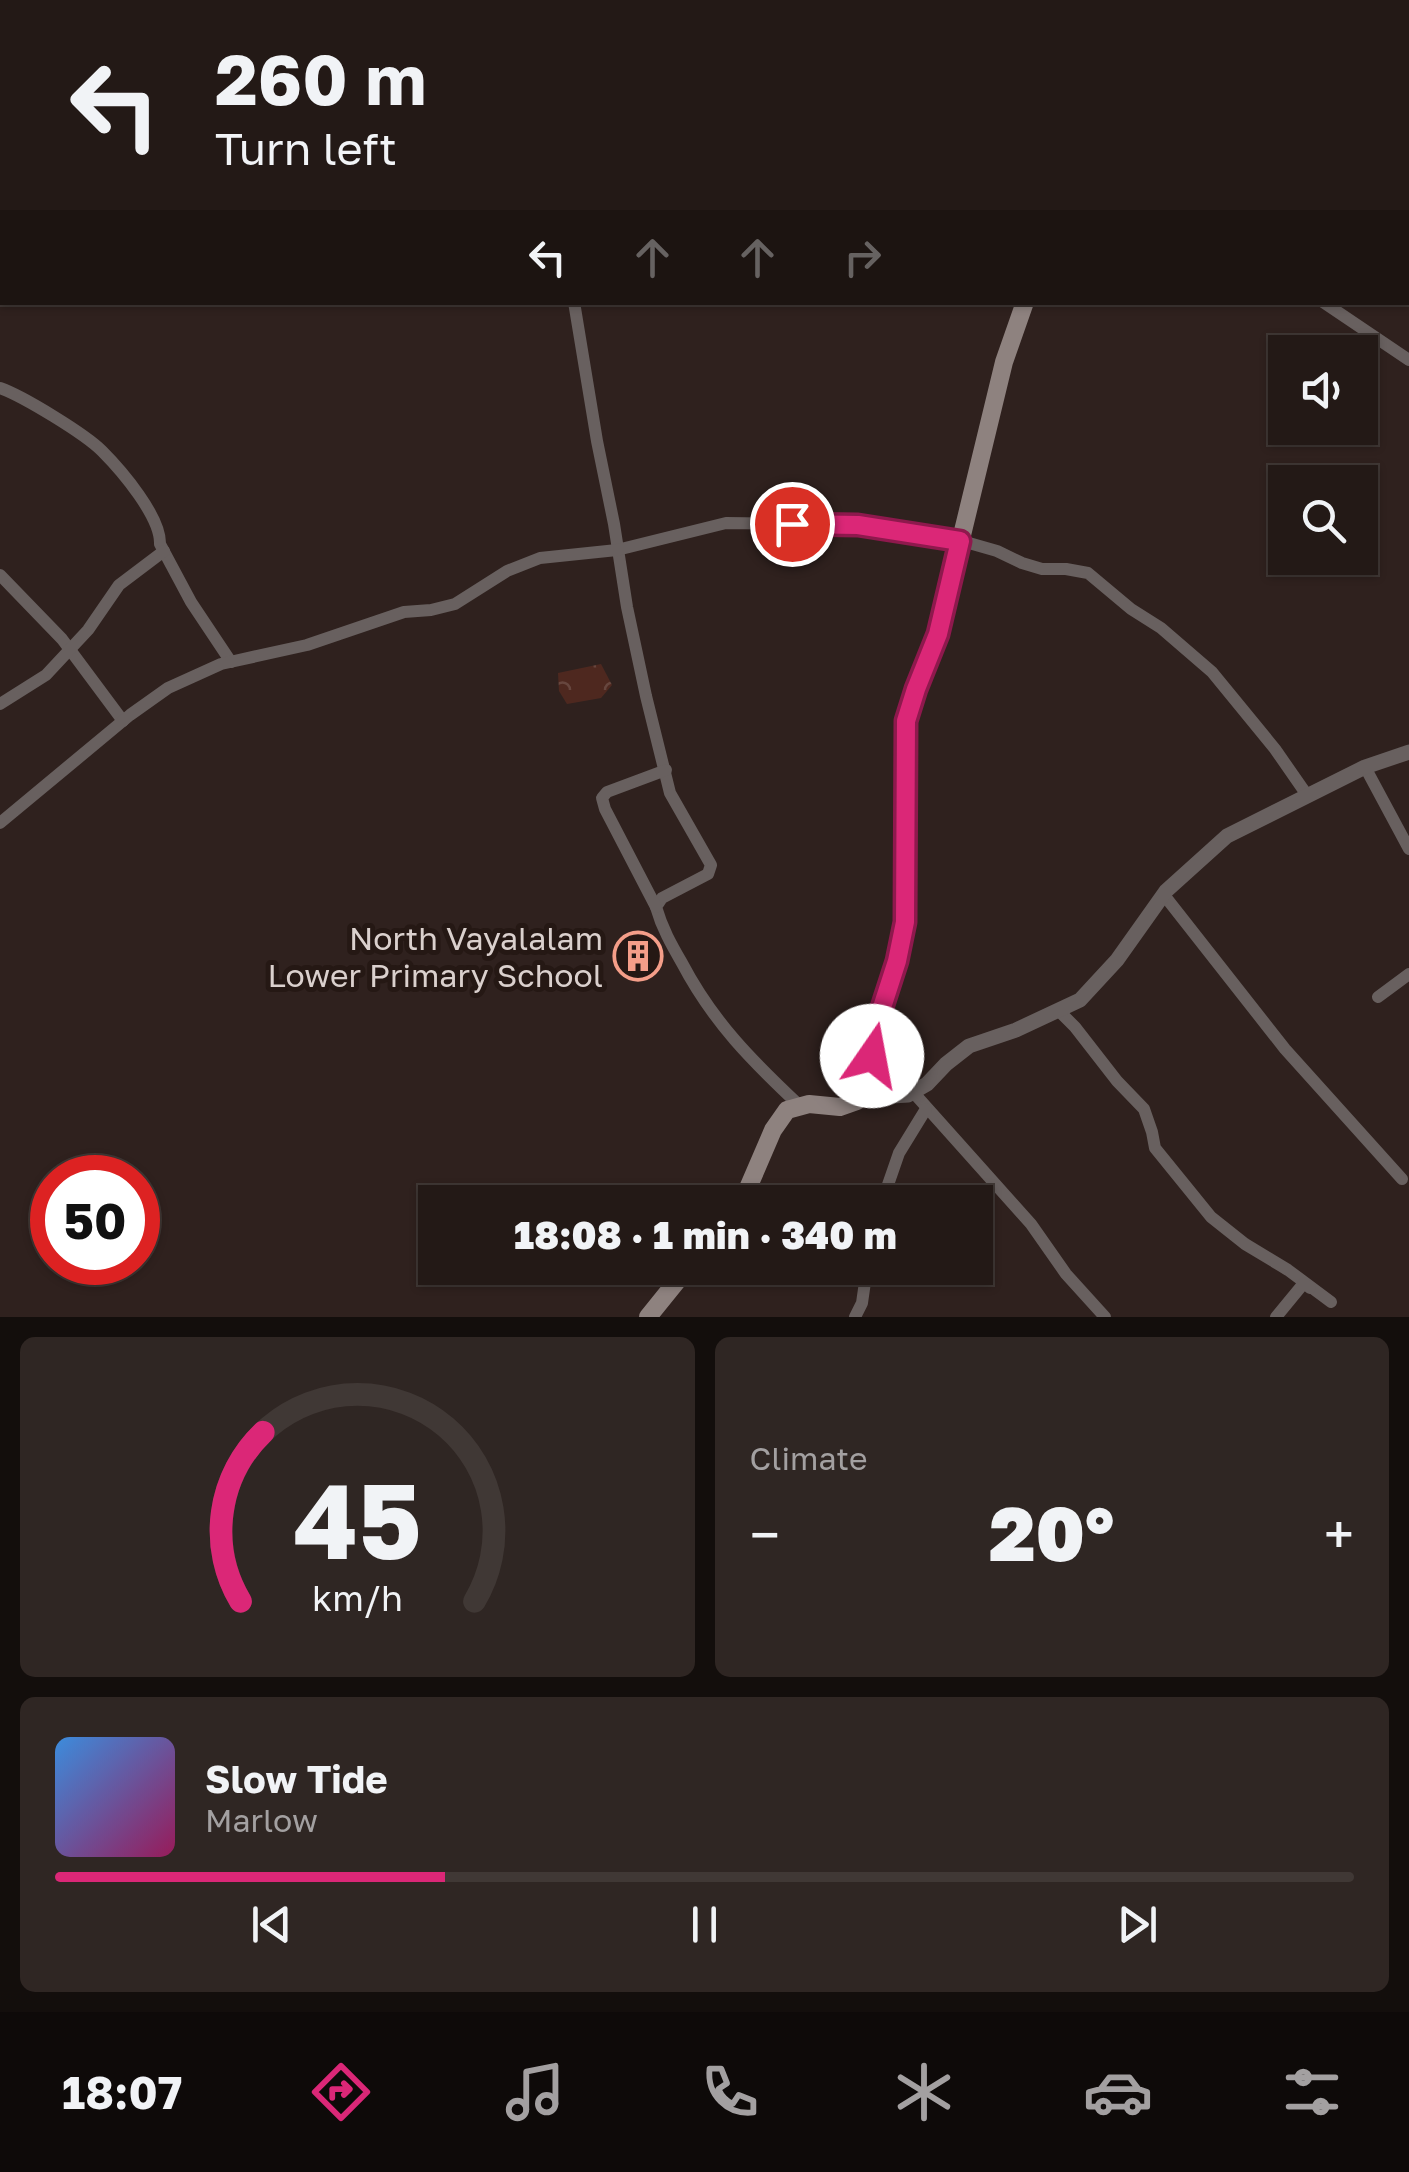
<!DOCTYPE html>
<meta charset="utf-8">
<style>
:root{--surface:#231916;--page:#2f2623;--text:#f1f3f6;--muted:#a3a0a1;--line:#403835;--accent:#db2777}
body{margin:0;font-family:"Golos Text",sans-serif;background:var(--page);color:var(--text);height:100vh;display:flex;flex-direction:column;font-size:38px;white-space:nowrap}
*{box-sizing:border-box;margin:0}
p{font-size:32px;color:var(--muted)}
.icon{flex:none;width:55px;height:55px;fill:none;stroke:currentColor;stroke-width:2;stroke-linecap:round;stroke-linejoin:round}
.map{position:relative;height:1317px;overflow:hidden}
.details{display:flex;flex-direction:column;gap:20px;padding:20px;background:#130e0c;flex:1}
.details>*{flex:none}
.top-card{position:absolute;left:0px;top:0px;width:1410px;height:305px;box-shadow:0 2px 8px #0004,0 0 0 2px var(--line);background:#231916;color:var(--text);overflow:hidden}
.tools{position:absolute;left:1268px;top:335px;display:grid;gap:20px}
.tools a{display:grid;place-items:center;width:110px;height:110px;border-radius:0px;background:var(--surface);box-shadow:0 2px 8px #0004,0 0 0 2px var(--line);font-size:50px}
.speed{position:absolute;left:30px;top:1155px;display:flex;gap:20px;font-size:50px;font-weight:700;text-align:center}
.speed>*{display:grid;place-content:center;width:130px;height:130px;border-radius:50%;background:var(--surface);box-shadow:0 2px 8px #0004,0 0 0 2px var(--line);line-height:1}
.speed .limit{border:15px solid #d22;background:#fff;color:#111}
.pin{position:absolute;display:grid;place-items:center;width:85px;height:85px;color:#fff;margin:-42px;border:5px solid #fff;border-radius:50%;box-shadow:0 2px 10px #0007}
.me{position:absolute;width:110px;margin:-55px;rotate:12deg;stroke-linejoin:round;filter:drop-shadow(0 0 8px #0008)}
.turn{display:flex;align-items:center;gap:35px;height:210px;padding:0 50px;font-size:45px}
.turn .icon{width:130px;height:130px;stroke-width:2.5}
.turn b{display:block;font-size:70px;line-height:85px}
.lanes{display:flex;align-items:center;height:95px;padding:0 50px;background:#0003;justify-content:center;gap:50px;direction:ltr}
.lanes .off{opacity:.35}
.big{font-size:75px;font-weight:800;line-height:1.1}
.details .tile{flex:1;display:flex;flex-direction:column;justify-content:center;gap:15px;min-width:0;padding:0 35px;border-radius:15px;background:var(--page)}
.details .dial{align-items:center;gap:0}
.dial svg{height:260px;overflow:visible;fill:none;stroke:var(--line);stroke-width:7;stroke-linecap:round;text-anchor:middle}
.dial text{fill:var(--text);stroke:none}
.song{display:flex;align-items:center;gap:30px}
.cover{width:120px;height:120px;border-radius:15px;background:linear-gradient(135deg,hsl(210 70% 55%),hsl(330 70% 35%))}
.played{height:10px;border-radius:5px;background:linear-gradient(90deg,var(--accent) 30%,var(--line) 30%)}
.keys{display:flex;justify-content:space-around;direction:ltr}
.heat{display:flex;justify-content:space-between;align-items:center;font-size:55px;direction:ltr}
.details .tiles{flex:1;display:grid;gap:20px;grid-template-columns:1fr 1fr}
.tile:last-child{grid-column:span 2}
.trip{position:absolute;left:418px;top:1185px;width:575px;height:100px;border-radius:0px;background:var(--surface);box-shadow:0 2px 8px #0004,0 0 0 2px var(--line);font-weight:800;line-height:100px;text-align:center}
.tab-bar{display:flex;height:160px;justify-content:space-around;align-items:center;background:#0e0a09;color:var(--muted)}
.tab-bar .icon{width:70px;height:70px}
.tab-bar .current{color:var(--accent)}
.tab-bar b{font-size:45px;color:var(--text)}
.map>svg:first-child{display:block}
</style>
<div class="map">
<svg width="1409" height="1317" viewBox="0 0 1409 1317">
<defs>
<pattern id="park-crowns" width="20" height="18" patternUnits="userSpaceOnUse" patternTransform="scale(2.5)"><rect width="20" height="18" fill="#4e281f"/><path d="M2 6a3 3 0 1 1 6 0M12 15a3 3 0 1 1 6 0" fill="none" stroke="#67463e"/></pattern>
</defs>
<rect width="100%" height="100%" fill="#2f211e"/>
<path fill="url(#park-crowns)" d="M601,664L612,685L601,698L567,704L559,691L558,673Z"/>
<g fill="none" stroke-linecap="round" stroke-linejoin="round">
<g stroke="#68605f" stroke-width="12">
<path d="M539,0V2"/>
<path d="M368,2L378,0"/>
<path d="M0,15L2,17"/>
<path d="M0,108L2,105"/>
<path d="M0,179L2,180"/>
<path d="M0,279L2,273"/>
<path d="M0,290L2,293"/>
<path d="M574,302L597,441L614,524L627,607L646,696L670,793L711,865L708,874L662,898L656,907C662,928 671,944 682,963C713,1022 752,1061 800,1106"/>
<path d="M1323,302L1409,360"/>
<path d="M0,388C23,396 85,434 102,451C122,471 161,517 160,544L191,602L231,662"/>
<path d="M0,575L62,639L123,721"/>
<path d="M0,704L46,675L88,630L119,585L164,551"/>
<path d="M1365,767L1409,849"/>
<path d="M0,823L130,715L168,688L221,664L307,645L404,612L431,610L455,604L507,571L540,558L617,550L726,523L857,525L969,543L997,551L1022,563L1042,569H1066L1088,573L1131,609L1161,628L1212,672L1275,749L1307,795"/>
<path d="M1164,895L1285,1049L1402,1179"/>
<path d="M656,907L605,809L602,798L607,792L666,770"/>
<path d="M1378,997L1409,974"/>
<path d="M1058,1010L1075,1027L1117,1081L1144,1109L1152,1132L1155,1148L1211,1217L1245,1244L1288,1270L1331,1302"/>
<path d="M913,1092L1031,1224L1066,1274L1105,1317"/>
<path d="M882,1202L899,1153L926,1109"/>
<path d="M855,1317L862,1303L867,1268"/>
<path d="M1276,1317L1304,1283L1310,1288"/>
</g>
<g stroke="#68605f" stroke-width="15">
<path d="M1205,0L1209,2"/>
<path d="M1346,0L1350,2"/>
<path d="M1408,38L1409,39"/>
<path d="M1408,126L1409,127"/>
<path d="M867,1090L877,1097L908,1095L927,1084L946,1064L969,1046L1016,1030L1080,1000L1117,960L1166,891L1227,836L1365,767L1409,752"/>
</g>
<g stroke="#8e827f" stroke-width="18">
<path d="M1137,2V0"/>
<path d="M742,1202L773,1130L787,1110L809,1104L840,1107L857,1101L867,1090L877,1023L897,961L905,921V721L938,634L1004,362L1025,302"/>
<path d="M648,1317L677,1281L691,1268"/>
</g>
<g stroke="#b9a8a4" stroke-width="20">
<path d="M1257,0L1260,2"/>
<path d="M1305,0L1309,2"/>
<path d="M1408,63L1409,64"/>
<path d="M1408,101L1409,102"/>
</g>
</g>
<g fill="none" stroke-linecap="round" stroke-linejoin="round">
<g stroke="#8e194d" stroke-width="25">
<path id="route" d="M792,524L858,525L960,541L938,634L916,689L906,721L905,922L897,961L877,1023L872,1056"/>
</g>
<use href="#route" stroke="#db2777" stroke-width="18"/>
</g>
<defs>
<g id="building-ring" transform="scale(2.5)"><circle r="9.5" fill="#251814" stroke="#f49e89" stroke-width="1.5"/><path d="M-4-6H4V6H1V3H-1V6H-4ZM-2.5-4.3h1.7v1.8h-1.7ZM.8-4.3h1.7v1.8H.8ZM-2.5-1h1.7V.8h-1.7ZM.8-1h1.7V.8H.8Z" fill="#f49e89"/></g>
</defs>
<g fill-rule="evenodd">
<use href="#building-ring" x="638" y="956"/>
</g>
<g text-anchor="middle" dominant-baseline="central" stroke-width="10" stroke-linejoin="round" paint-order="stroke">
<g font-size="32" fill="#dad0cd" stroke="#251814" text-anchor="end">
<text x="603" y="938">North Vayalalam<tspan x="603" dy="37">Lower Primary School</tspan></text>
</g>
</g>
</svg>
<div class="tools">
<a><svg class="icon" aria-label="sound" viewBox="0 0 24 24"><path d="M4 9h4l5-4v14l-5-4H4zM17 9q2 3 0 6"/></svg></a>
<a><svg class="icon" aria-label="search" viewBox="0 0 24 24"><circle cx="10" cy="10" r="6"/><path d="M15 15l6 6"/></svg></a>
</div>
<div class="speed"><div class="limit">50</div></div>
<div class="pin" style="left:792px;top:524px;background:#d93025"><svg class="icon" aria-label="arrive" viewBox="0 0 24 24"><path d="M6 21V4h12l-3 4 3 4H6"/></svg></div>
<svg class="me" style="left:872px;top:1056px" viewBox="-20 -20 40 40"><circle r="19" fill="#fff"/><path d="M0-13L10 11 0 6-10 11z" fill="#db2777"/></svg>
<div class="trip">18:08 · 1 min · 340 m</div>
<div class="top-card">
<div class="turn"><svg class="icon" aria-label="left" viewBox="0 0 24 24"><path d="M17 20v-9H6M10 6l-5 5 5 5"/></svg><div><b>260 m</b>Turn left</div></div>
<div class="lanes"><svg class="icon" aria-label="left" viewBox="0 0 24 24"><path d="M17 20v-9H6M10 6l-5 5 5 5"/></svg><svg class="icon off" aria-label="ahead" viewBox="0 0 24 24"><path d="M12 20V5M6 11l6-6 6 6"/></svg><svg class="icon off" aria-label="ahead" viewBox="0 0 24 24"><path d="M12 20V5M6 11l6-6 6 6"/></svg><svg class="icon off" aria-label="right" viewBox="0 0 24 24"><path d="M7 20v-9h11M14 6l5 5-5 5"/></svg></div>
</div>
</div>
<section class="details">
<div class="tiles">
<div class="tile dial"><svg viewBox="0 0 100 80">
<path d="M14 69A42 42 0 1 1 86 69"/>
<path d="M14 69A42 42 0 0 1 21 17" stroke="#db2777"/>
<text x="50" y="56" font-size="32" font-weight="700">45</text>
<text x="50" y="72" font-size="11">km/h</text>
</svg></div>
<div class="tile"><p>Climate</p>
<div class="heat"><a>−</a><b class="big">20°</b><a>+</a></div>
</div>
<div class="tile">
<div class="song"><i class="cover"></i><div><b>Slow Tide</b><p>Marlow</p></div></div>
<div class="played"></div>
<div class="keys"><svg class="icon" aria-label="previous" viewBox="0 0 24 24"><path d="M18 5L8 12l10 7zM5 5v14"/></svg><svg class="icon" aria-label="pause" viewBox="0 0 24 24"><path d="M8 5v14M16 5v14"/></svg><svg class="icon" aria-label="next" viewBox="0 0 24 24"><path d="M6 5l10 7-10 7zM19 5v14"/></svg></div>
</div>
</div>
</section>
<nav class="tab-bar">
<b>18:07</b>
<svg class="icon current" aria-label="directions" viewBox="0 0 24 24"><path d="M12 3l9 9-9 9-9-9zM9 14v-3h6M13 9l2 2-2 2"/></svg>
<svg class="icon" aria-label="music" viewBox="0 0 24 24"><path d="M9 18V5l10-2v13"/><circle cx="6" cy="18" r="3"/><circle cx="16" cy="16" r="3"/></svg>
<svg class="icon" aria-label="phone" viewBox="0 0 24 24"><path d="M5 4h4l2 5-3 2q2 4 5 5l2-3 5 2v4C11 20 4 13 5 4z"/></svg>
<svg class="icon" aria-label="climate" viewBox="0 0 24 24"><path d="M12 3v18M4 7l16 10M4 17L20 7"/></svg>
<svg class="icon" aria-label="car" viewBox="0 0 24 24"><path d="M5 17H2v-5l4-1 3-4h7l3 4 3 1v5h-3M9 17h6M6 11h13"/><circle cx="7" cy="17" r="2"/><circle cx="17" cy="17" r="2"/></svg>
<svg class="icon" aria-label="filters" viewBox="0 0 24 24"><path d="M4 7h16M4 17h16"/><circle cx="9" cy="7" r="2"/><circle cx="15" cy="17" r="2"/></svg>
</nav>
